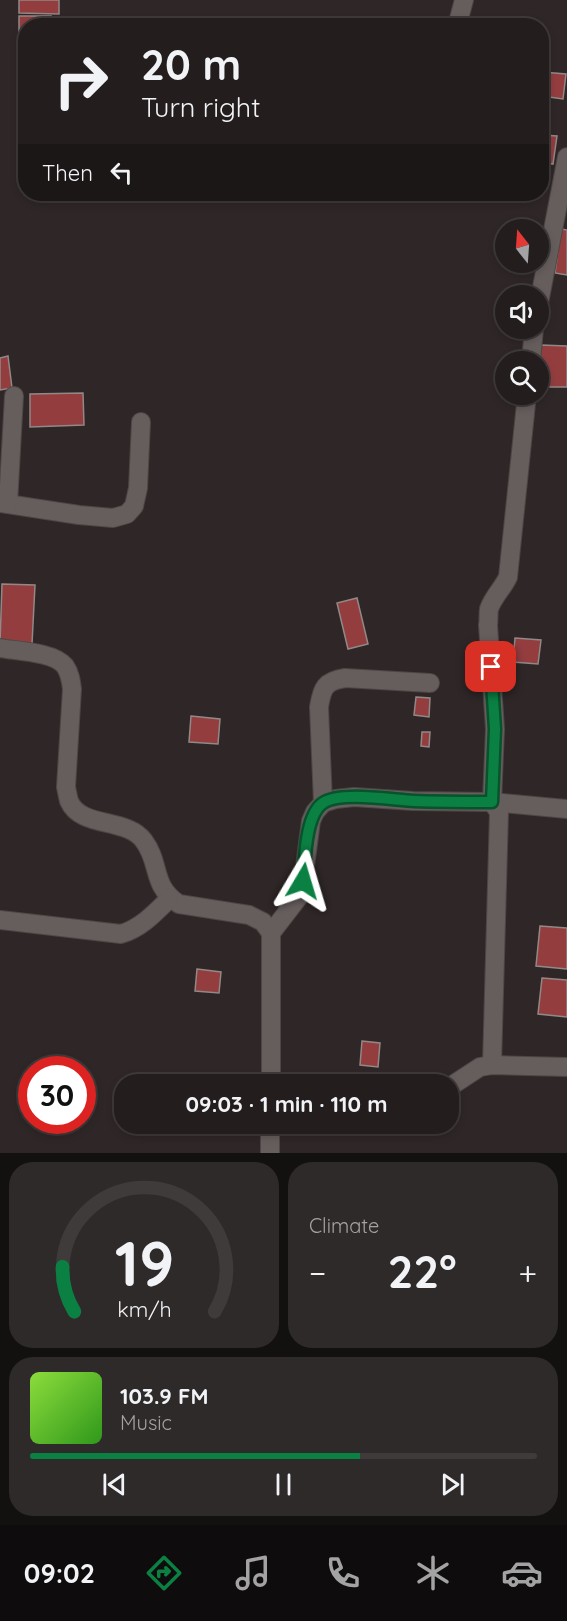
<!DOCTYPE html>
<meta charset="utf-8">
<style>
:root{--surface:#231d1d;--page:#2f2a2a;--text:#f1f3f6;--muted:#a3a2a4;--line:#403b3b;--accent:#0b8043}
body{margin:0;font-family:Quicksand,sans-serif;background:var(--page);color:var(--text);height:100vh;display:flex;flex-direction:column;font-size:22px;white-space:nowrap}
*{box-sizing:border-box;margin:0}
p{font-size:20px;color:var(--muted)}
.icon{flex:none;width:33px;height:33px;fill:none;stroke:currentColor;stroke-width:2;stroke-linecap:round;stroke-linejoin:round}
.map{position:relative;height:1153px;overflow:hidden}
.details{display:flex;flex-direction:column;gap:9px;padding:9px;background:#131010;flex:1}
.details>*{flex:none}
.hud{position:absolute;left:18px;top:18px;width:531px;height:183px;border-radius:24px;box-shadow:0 3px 9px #0003,0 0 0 2px var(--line);background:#231d1d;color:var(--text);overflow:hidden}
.needle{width:39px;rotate:343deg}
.fabs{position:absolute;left:495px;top:219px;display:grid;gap:12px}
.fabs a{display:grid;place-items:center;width:54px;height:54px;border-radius:50%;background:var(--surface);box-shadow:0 3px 9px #0003,0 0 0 2px var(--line);font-size:30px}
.speed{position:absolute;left:18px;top:1056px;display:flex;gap:12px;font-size:30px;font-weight:700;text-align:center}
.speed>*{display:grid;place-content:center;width:78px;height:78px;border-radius:50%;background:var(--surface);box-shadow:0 3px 9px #0003,0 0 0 2px var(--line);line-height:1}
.speed .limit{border:9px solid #d22;background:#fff;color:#111}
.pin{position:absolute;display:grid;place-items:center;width:51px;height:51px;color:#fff;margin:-26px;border-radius:12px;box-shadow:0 3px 9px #0006}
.me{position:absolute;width:66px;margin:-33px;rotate:7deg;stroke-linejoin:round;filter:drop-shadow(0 0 4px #0008)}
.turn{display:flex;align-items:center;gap:21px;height:126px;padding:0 24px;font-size:27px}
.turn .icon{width:78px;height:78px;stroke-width:2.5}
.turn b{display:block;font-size:42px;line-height:51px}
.then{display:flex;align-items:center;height:57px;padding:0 24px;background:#0003;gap:12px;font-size:22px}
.big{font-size:45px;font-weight:800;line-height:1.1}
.details .tile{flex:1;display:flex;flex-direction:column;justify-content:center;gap:9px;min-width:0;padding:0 21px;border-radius:24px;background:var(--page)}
.details .dial{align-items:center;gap:0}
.dial svg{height:156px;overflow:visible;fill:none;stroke:var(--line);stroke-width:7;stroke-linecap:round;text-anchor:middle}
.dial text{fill:var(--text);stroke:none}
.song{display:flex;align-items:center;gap:18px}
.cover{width:72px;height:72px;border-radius:9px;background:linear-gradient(135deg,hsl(90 70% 55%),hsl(110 70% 35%))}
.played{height:6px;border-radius:3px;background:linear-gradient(90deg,var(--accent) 65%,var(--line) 65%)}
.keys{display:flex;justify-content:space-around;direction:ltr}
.heat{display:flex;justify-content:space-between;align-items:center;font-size:33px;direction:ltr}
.details .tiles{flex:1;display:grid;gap:9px;grid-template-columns:1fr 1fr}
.tile:last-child{grid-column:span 2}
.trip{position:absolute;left:114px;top:1074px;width:345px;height:60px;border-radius:24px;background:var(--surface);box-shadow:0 3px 9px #0003,0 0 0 2px var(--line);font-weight:800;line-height:60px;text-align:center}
.tabs{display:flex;height:96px;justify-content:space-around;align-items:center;background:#0e0c0c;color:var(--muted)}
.tabs .icon{width:42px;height:42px}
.tabs .active{color:var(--accent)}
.tabs b{font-size:27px;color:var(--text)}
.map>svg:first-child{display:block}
</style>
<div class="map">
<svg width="567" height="1153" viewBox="0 0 567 1153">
<rect width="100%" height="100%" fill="#2f2727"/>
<g fill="#933d3f" stroke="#918887" stroke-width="1.5">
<path d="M19,0H59V14L19,13Z"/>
<path d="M19,16H51V26H26V38H19Z"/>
<path d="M542,72L566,74L563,99L542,96Z"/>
<path d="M542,135L557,136L553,164L542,162Z"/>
<path d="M561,229L567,230V275L555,273Z"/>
<path d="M541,345L567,346V387H539Z"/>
<path d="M8,356L12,388L0,390V358Z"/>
<path d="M83,393L84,425L30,427V394Z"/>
<path d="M2,584L35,585L32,644L0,643Z"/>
<path d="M357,598L368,644L348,649L337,603Z"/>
<path d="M515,638L541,640L538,664L513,662Z"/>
<path d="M416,697L430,698L429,717L414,715Z"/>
<path d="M191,716L220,719L218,744L189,742Z"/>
<path d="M422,732H430L429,747L421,746Z"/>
<path d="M540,926L567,928V969L536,966Z"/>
<path d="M197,969L221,972L219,993L195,991Z"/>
<path d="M542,978L567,980V1017L538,1014Z"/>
<path d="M362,1041L380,1043L378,1067L360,1065Z"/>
</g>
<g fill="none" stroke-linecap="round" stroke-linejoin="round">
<g stroke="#4c4645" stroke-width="20">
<g id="minor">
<path d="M457,26L464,0"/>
<path d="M538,308L567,157"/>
<path d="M531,362L534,328"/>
<path d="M0,503L79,515L113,518L127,514L134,506L138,488L141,422"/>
<path d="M8,504L14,396"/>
<path d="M0,648C17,651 54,652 65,666C70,673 71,681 72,689L66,787C67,792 68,797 69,801C81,829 127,817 144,841C161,864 151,886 179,904L249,915L263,922L271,933V1084"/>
<path d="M323,803L319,707C322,688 325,681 345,678L430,683"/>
<path d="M0,920L121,934C141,928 155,913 170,898"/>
<path d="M271,933L298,898L303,881L311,821L315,812L323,803L336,799L354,797L413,801L492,802L567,809"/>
<path d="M492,1065L499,812L492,802L495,729L488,625C489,620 488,614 489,609C493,597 503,588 508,577L527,394"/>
<path d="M271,1082L301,1084"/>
<path d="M448,1088L480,1067L492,1065L567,1067"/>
<path d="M270,1153V1124"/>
</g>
</g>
<use href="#minor" stroke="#665d5d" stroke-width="18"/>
</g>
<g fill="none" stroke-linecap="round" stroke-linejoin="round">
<g stroke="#07532c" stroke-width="15">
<path id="route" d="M303,881C305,861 305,815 323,803C341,791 393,800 414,801C440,802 466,802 492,802L495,729L491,667"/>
</g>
<use href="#route" stroke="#0b8043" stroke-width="10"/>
</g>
</svg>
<div class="fabs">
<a><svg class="needle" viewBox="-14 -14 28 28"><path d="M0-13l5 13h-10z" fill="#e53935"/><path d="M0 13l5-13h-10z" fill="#a3a2a4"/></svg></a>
<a><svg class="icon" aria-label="sound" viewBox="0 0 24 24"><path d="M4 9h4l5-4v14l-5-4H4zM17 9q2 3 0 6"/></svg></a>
<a><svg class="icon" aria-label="search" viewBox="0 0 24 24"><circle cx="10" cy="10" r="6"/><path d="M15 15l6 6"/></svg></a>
</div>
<div class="speed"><div class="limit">30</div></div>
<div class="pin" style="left:491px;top:667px;background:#d93025"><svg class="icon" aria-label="arrive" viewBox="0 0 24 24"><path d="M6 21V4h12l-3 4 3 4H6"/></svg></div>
<svg class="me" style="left:303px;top:881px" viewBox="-20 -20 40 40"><path d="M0-17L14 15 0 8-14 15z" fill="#0b8043" stroke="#fff" stroke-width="4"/></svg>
<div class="trip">09:03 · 1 min · 110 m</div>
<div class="hud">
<div class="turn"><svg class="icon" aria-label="right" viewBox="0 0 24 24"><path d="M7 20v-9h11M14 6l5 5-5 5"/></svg><div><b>20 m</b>Turn right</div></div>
<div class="then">Then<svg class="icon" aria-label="left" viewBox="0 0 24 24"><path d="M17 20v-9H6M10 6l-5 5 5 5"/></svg></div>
</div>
</div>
<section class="details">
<div class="tiles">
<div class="tile dial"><svg viewBox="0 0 100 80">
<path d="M14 69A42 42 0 1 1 86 69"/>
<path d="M14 69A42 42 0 0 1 8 46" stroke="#0b8043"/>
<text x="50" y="56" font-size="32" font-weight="700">19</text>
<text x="50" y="72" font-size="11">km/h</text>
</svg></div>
<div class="tile"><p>Climate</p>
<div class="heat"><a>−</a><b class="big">22°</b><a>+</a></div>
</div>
<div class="tile">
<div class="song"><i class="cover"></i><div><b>103.9 FM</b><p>Music</p></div></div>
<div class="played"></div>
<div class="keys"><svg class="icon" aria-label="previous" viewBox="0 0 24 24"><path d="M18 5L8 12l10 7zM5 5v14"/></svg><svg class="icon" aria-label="pause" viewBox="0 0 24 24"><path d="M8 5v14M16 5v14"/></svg><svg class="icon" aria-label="next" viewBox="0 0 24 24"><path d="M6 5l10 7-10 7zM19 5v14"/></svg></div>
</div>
</div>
</section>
<nav class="tabs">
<b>09:02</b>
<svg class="icon active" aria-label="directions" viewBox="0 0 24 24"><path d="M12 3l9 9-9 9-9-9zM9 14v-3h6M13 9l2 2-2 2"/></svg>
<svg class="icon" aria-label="music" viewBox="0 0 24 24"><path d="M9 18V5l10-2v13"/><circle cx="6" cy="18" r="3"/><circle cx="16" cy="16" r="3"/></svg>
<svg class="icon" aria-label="phone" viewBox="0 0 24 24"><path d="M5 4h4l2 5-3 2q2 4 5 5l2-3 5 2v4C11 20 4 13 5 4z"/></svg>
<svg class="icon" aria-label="climate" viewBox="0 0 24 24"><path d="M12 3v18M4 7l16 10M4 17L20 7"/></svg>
<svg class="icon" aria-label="car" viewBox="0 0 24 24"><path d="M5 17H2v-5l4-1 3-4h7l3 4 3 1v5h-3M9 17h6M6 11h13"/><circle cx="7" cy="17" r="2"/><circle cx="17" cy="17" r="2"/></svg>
</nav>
